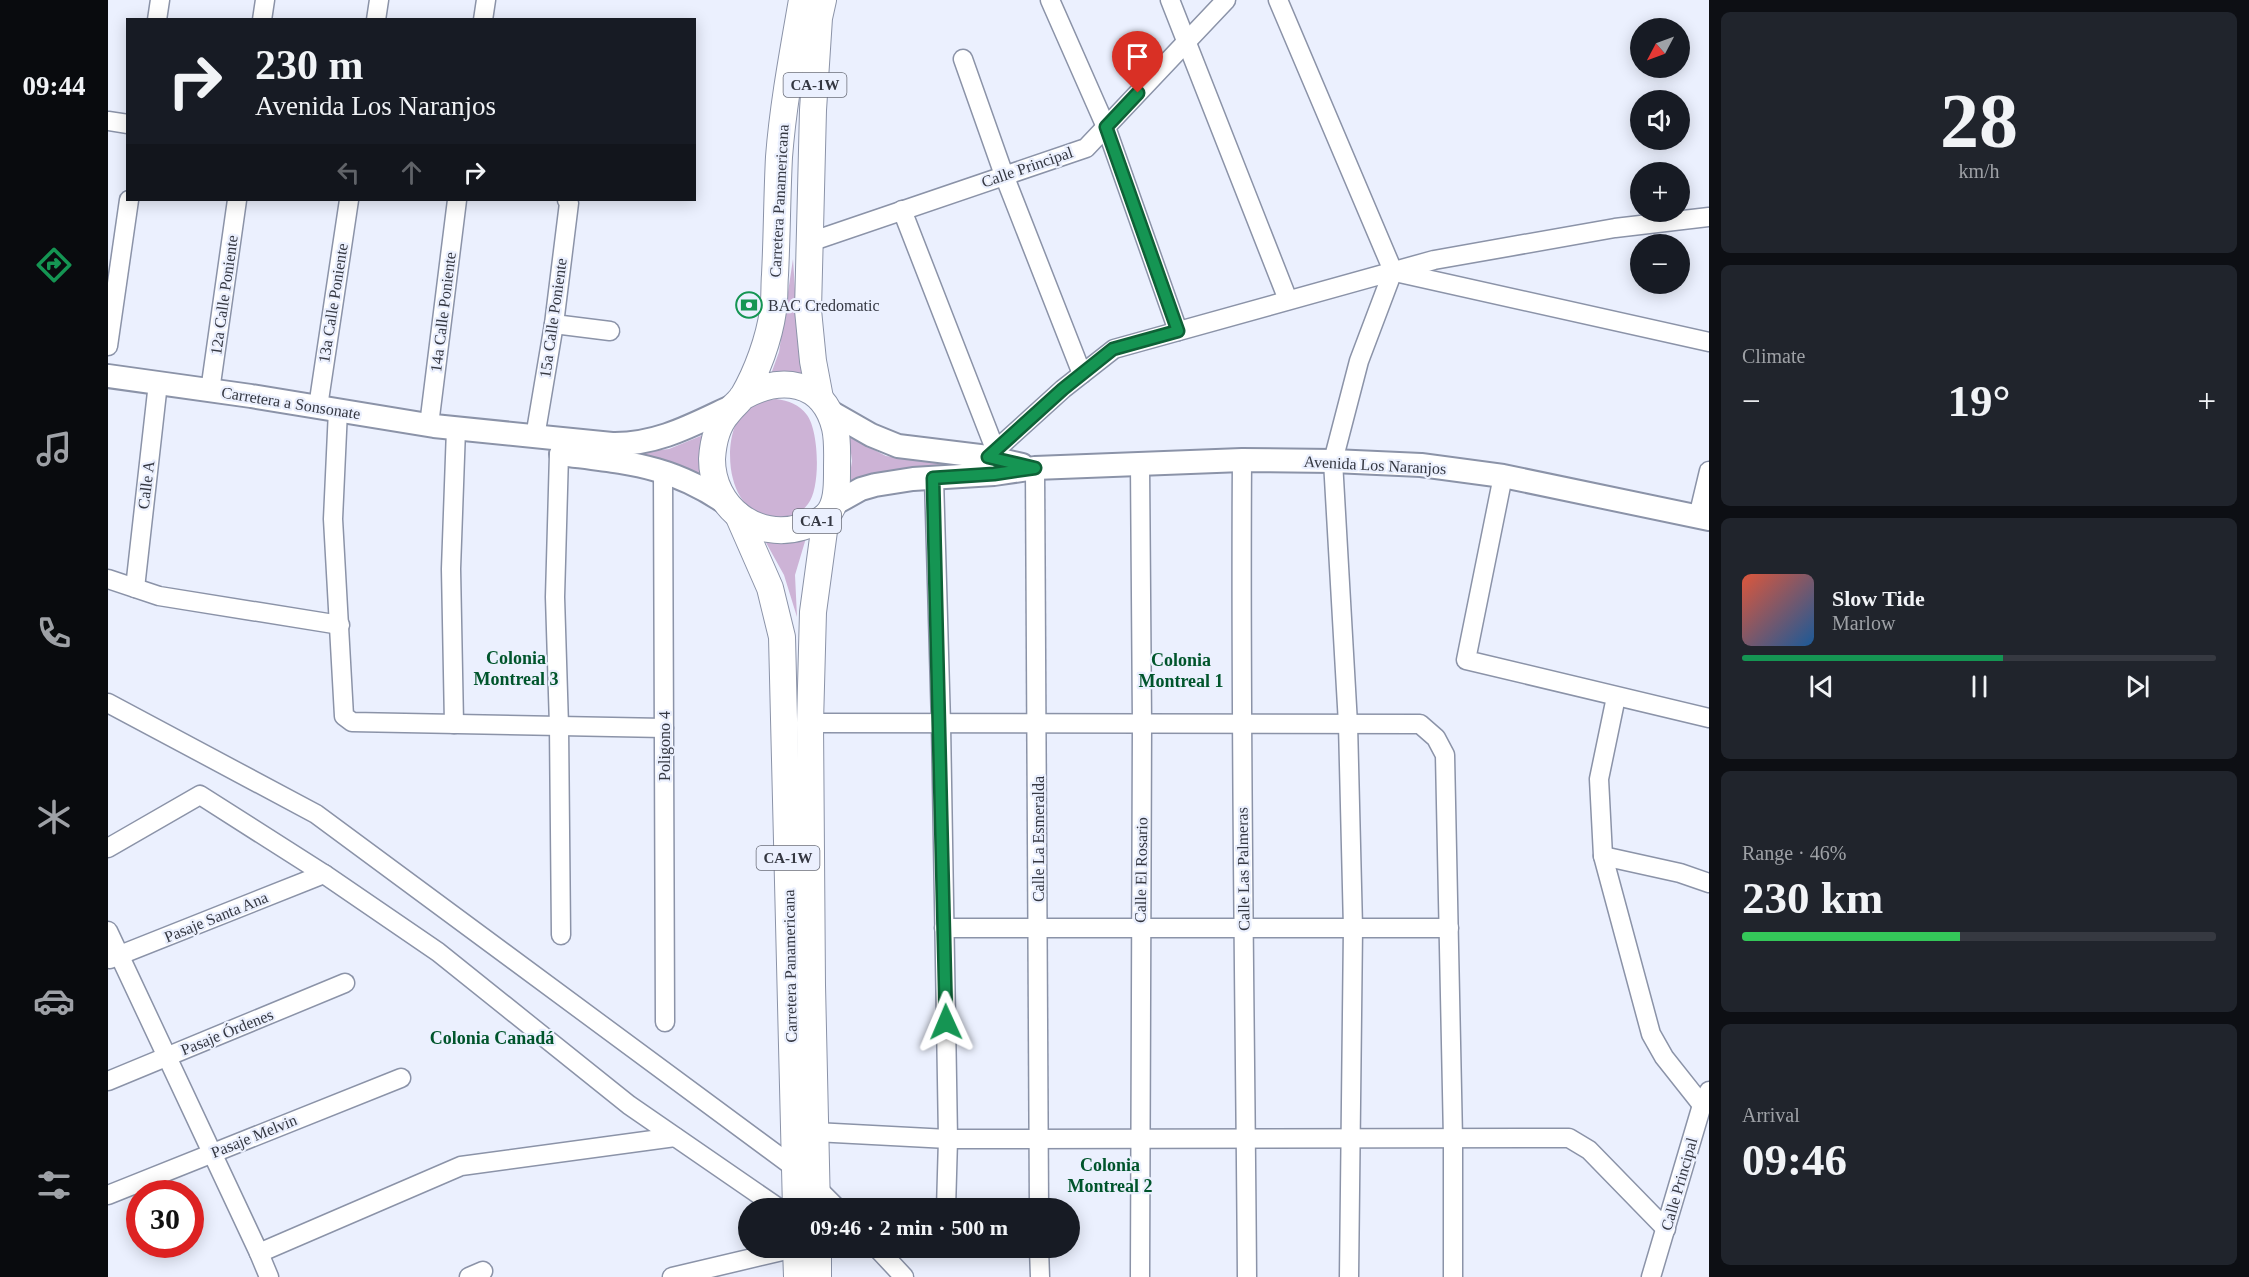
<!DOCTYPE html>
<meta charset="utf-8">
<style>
:root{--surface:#171b24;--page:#20242c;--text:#f1f3f6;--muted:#9ea1a6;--line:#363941;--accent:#159553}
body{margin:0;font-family:"Times New Roman",serif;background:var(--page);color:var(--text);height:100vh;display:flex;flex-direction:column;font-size:22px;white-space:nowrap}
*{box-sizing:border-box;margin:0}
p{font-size:20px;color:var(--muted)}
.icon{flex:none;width:33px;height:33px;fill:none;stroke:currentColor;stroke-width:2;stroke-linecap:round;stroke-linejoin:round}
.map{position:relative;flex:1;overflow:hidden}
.sheet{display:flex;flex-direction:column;gap:12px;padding:12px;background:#0d0f14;width:540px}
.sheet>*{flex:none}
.banner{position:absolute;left:18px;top:18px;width:570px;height:183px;border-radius:0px;box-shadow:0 3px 15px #0003;background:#171b24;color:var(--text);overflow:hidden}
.needle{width:39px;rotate:229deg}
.buttons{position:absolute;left:1522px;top:18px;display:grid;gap:12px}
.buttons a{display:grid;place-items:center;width:60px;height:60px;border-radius:50%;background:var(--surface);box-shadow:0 3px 15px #0003;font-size:30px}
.speed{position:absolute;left:18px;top:1180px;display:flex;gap:12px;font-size:30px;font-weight:700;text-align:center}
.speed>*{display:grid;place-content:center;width:78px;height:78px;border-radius:50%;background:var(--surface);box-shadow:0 3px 15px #0003;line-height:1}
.speed .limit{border:9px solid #d22;background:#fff;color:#111}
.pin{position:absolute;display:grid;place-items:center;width:51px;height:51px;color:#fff;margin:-62px -26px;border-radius:50% 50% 50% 0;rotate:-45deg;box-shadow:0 0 6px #0007}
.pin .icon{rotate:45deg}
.me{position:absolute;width:66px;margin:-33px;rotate:359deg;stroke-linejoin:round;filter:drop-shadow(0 0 4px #0008)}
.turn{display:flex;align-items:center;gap:21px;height:126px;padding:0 30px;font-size:27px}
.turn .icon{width:78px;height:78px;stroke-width:2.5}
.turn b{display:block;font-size:42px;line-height:51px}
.lanes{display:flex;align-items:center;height:57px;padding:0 30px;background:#0003;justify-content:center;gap:30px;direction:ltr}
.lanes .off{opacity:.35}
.big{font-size:45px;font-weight:800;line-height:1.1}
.sheet .tile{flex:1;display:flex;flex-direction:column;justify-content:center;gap:9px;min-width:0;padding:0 21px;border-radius:9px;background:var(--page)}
.sheet .dial{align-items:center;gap:0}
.dial b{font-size:78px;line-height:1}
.song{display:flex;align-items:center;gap:18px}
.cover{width:72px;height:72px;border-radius:9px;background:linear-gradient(135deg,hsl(10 70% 55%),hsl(210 70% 35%))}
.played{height:6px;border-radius:3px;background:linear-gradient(90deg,var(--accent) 55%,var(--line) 55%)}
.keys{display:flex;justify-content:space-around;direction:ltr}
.heat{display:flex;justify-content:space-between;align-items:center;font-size:33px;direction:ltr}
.charge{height:9px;border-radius:4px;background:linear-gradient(90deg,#34c759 46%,var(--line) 0)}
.trip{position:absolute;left:630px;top:1198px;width:342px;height:60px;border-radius:30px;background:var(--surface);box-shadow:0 3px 15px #0003;font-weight:800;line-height:60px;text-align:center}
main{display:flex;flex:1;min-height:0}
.tabs{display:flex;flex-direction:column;width:108px;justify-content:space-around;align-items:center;background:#090b0e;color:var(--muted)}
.tabs .icon{width:42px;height:42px}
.tabs .active{color:var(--accent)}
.tabs b{font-size:27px;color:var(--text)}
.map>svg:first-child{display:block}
</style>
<main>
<nav class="tabs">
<b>09:44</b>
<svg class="icon active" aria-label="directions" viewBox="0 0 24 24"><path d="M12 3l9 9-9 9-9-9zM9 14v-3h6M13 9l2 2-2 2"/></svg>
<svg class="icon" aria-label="music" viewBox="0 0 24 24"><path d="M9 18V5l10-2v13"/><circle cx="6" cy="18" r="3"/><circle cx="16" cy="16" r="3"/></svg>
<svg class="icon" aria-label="phone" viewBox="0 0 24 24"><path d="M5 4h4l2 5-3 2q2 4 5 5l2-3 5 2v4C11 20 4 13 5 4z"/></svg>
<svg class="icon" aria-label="climate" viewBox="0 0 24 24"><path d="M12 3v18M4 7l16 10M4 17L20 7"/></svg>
<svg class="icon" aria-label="car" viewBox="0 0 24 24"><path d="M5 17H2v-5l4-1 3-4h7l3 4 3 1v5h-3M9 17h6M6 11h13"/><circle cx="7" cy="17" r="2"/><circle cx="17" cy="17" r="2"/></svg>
<svg class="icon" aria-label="filters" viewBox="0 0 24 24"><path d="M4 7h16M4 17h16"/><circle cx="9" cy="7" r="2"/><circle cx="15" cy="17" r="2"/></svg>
</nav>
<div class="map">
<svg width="1601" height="1277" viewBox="0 0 1601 1277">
<rect width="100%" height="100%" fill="#ebf0fe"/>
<g fill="#cdb3d6">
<path d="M685,259L691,353L699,378L663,374L671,352Z"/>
<path d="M668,399C681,401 691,404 699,415C711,431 713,488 700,504C694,512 688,515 678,517C651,522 631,504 625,479C619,457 621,420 642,406C649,401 660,400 668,399Z"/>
<path d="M600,433L598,483L491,452H535L561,449Z"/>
<path d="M741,437L778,456L849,466L777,472L740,486L744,461Z"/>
<path d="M698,538L687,575L689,617L676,575L656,539Z"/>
</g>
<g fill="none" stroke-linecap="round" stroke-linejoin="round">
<g stroke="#8b93a8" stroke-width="21">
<g id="minor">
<path d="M942,0L998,127L1070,331"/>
<path d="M1062,0L1180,300"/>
<path d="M1170,0L1285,271L1251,361L1225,461L1240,724L1245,928L1241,1277"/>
<path d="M49,20L52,0"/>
<path d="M154,20L157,0"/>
<path d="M268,20L271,0"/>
<path d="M375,20L378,0"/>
<path d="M855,59L896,175L974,374"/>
<path d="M0,121L20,124"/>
<path d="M794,210L887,449"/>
<path d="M702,242L978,148L1118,0"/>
<path d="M1287,272L1601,342"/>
<path d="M446,324L502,331"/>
<path d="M0,346L21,200"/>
<path d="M102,391L129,200"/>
<path d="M210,407L241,200"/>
<path d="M230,410L225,519L236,716L244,722L556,728"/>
<path d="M321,425L349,200"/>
<path d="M427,437L446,324L461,203L459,200"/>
<path d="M451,454L447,597L451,726L453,935"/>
<path d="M880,457L955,389L1006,349L1326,260L1507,228L1601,217"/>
<path d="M1134,460C1132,733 1137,1005 1139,1277"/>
<path d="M1032,464L1034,724L1032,1277"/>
<path d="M927,468L931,1209"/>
<path d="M555,471L557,1022"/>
<path d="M1395,476L1358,660L1601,718"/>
<path d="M826,478L833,724L840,1139L838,1209"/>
<path d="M1590,517L1601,471"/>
<path d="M0,579L51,596L232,625"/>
<path d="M27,588L50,383"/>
<path d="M1508,697L1491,779L1495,856L1543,1034L1556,1057L1594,1105"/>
<path d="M0,703L208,814L687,1168"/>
<path d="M702,723L1312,724L1328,738L1337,755L1345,1139V1277"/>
<path d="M346,724L343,569L348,429"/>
<path d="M0,848L92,795L216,874L330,952L521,1105L672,1209"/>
<path d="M1495,856L1572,873L1601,883"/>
<path d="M836,928H1341"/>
<path d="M0,931L151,1253L161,1277"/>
<path d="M2,959L216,874"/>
<path d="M0,1081L237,983"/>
<path d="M707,1132L840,1139L1461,1138L1481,1150L1558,1229"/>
<path d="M709,1188L730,1209"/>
<path d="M0,1195L293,1078"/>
<path d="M769,1248L796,1277"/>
<path d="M931,1248L932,1277"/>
<path d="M151,1253L353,1166L567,1137"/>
<path d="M361,1277L375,1271"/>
<path d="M564,1277L687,1248"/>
<path d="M1543,1277L1594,1105L1601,1091"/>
</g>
</g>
<g stroke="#8b93a8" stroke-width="26">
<g id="major">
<path d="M0,376L143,396L326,426L504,444C550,445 586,424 627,405"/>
<path d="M721,411L763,435L790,446L880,457L914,465"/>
<path d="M453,454C521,463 564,465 622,506"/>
<path d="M726,504L753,489L767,485L805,479L886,474L927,468L1134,460L1225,461L1313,465L1395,476L1601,519"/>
</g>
</g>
<g stroke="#8b93a8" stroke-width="28">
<g id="highway">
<path d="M634,397C672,376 715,379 727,428C730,441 729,455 729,468C729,483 730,505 718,516C713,521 701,525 694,527C648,541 604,507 604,459C605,443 609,425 620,413C624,407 631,402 635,396C649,372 661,339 665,311C667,299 666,286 667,275C669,235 669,196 671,157C675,105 685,52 694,0"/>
<path d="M712,398L705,361L700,310L705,110L711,18L715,0"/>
<path d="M630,515L662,588L674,637L688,1209"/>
<path d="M709,1209L704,985L702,723L705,612L718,516"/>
<path d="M688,1248L689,1277"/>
<path d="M710,1248V1277"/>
</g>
</g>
<use href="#minor" stroke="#fff" stroke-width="18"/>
<use href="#major" stroke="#fff" stroke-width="22"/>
<use href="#highway" stroke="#fff" stroke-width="26"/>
</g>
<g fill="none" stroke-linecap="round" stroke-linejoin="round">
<g stroke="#0e6136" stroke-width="15">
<path id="route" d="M838,1022L825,478L886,474L927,468L880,457L955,389L1005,349L1070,331L998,127L1030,93"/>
</g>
<use href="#route" stroke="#159553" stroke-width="10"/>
</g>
<defs>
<g id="bank-ring" transform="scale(1.35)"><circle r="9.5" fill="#ebf0fe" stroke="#159553" stroke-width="1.5"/><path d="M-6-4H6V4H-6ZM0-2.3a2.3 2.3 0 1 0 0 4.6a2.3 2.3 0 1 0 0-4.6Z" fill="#159553"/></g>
</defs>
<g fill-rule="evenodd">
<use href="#bank-ring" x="641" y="305"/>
</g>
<g text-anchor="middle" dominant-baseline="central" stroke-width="4.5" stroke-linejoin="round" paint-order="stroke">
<g fill="#ebf0fe" stroke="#6b6e7a" stroke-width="1.5">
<rect x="675.5" y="73" width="63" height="24" rx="4.5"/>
<rect x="685" y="509" width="48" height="24" rx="4.5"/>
<rect x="648.5" y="846" width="63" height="24" rx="4.5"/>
</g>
<g font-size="15" font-weight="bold" fill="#343741">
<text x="707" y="85">CA-1W</text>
<text x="709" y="521">CA-1</text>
<text x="680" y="858">CA-1W</text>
</g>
<g font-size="16" fill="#343741" stroke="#ebf0fe">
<text transform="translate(919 167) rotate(-19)">Calle Principal</text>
<text transform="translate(671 201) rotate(-87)">Carretera Panamericana</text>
<text transform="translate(116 295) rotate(-82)">12a Calle Poniente</text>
<text transform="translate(225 303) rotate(-81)">13a Calle Poniente</text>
<text transform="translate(335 312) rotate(-83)">14a Calle Poniente</text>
<text transform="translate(445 318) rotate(-82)">15a Calle Poniente</text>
<text transform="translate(183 403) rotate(9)">Carretera a Sonsonate</text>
<text transform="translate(1267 465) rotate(3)">Avenida Los Naranjos</text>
<text transform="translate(38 485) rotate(-83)">Calle A</text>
<text transform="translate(556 746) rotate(-90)">Poligono 4</text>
<text transform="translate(930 839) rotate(-90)">Calle La Esmeralda</text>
<text transform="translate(1135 869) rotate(-91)">Calle Las Palmeras</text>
<text transform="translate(1033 870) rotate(-89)">Calle El Rosario</text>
<text transform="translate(108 917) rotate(-22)">Pasaje Santa Ana</text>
<text transform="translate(682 966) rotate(-91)">Carretera Panamericana</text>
<text transform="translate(119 1032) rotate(-22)">Pasaje Órdenes</text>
<text transform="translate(146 1136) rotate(-22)">Pasaje Melvin</text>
<text transform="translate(1571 1184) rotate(-74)">Calle Principal</text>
</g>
<g font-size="16" fill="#343741" stroke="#ebf0fe" text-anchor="start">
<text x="660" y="305">BAC Credomatic</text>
</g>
<g font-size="18" font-weight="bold" fill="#00552c" stroke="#ebf0fe">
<text x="408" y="658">Colonia<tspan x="408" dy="21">Montreal 3</tspan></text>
<text x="1073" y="660">Colonia<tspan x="1073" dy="21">Montreal 1</tspan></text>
<text x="384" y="1038">Colonia Canadá</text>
<text x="1002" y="1165">Colonia<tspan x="1002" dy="21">Montreal 2</tspan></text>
</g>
</g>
</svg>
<div class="buttons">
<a><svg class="needle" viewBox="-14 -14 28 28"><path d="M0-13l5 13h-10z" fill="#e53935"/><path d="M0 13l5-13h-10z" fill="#9ea1a6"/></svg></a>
<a><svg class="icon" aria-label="sound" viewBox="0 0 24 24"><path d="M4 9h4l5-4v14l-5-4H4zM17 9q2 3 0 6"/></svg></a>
<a>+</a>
<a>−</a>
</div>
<div class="speed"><div class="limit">30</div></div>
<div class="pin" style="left:1030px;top:93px;background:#d93025"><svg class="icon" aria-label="arrive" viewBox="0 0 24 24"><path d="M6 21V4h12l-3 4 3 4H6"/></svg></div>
<svg class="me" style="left:838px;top:1022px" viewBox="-20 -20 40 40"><path d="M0-17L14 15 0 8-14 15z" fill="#159553" stroke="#fff" stroke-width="4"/></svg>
<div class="trip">09:46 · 2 min · 500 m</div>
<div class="banner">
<div class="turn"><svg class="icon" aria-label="right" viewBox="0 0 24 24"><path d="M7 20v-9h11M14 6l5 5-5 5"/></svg><div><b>230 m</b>Avenida Los Naranjos</div></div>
<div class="lanes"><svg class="icon off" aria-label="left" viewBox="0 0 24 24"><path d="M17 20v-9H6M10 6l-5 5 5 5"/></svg><svg class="icon off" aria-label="ahead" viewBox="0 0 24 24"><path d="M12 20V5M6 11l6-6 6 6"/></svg><svg class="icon" aria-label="right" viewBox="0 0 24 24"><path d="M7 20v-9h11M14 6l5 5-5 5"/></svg></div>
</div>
</div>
<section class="sheet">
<div class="tile dial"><b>28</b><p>km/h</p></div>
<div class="tile"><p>Climate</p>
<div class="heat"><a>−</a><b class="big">19°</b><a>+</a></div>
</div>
<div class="tile">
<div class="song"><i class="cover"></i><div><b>Slow Tide</b><p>Marlow</p></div></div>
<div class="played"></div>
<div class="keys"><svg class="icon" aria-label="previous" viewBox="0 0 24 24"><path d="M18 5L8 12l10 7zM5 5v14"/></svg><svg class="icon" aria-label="pause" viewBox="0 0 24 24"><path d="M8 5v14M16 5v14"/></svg><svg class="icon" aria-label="next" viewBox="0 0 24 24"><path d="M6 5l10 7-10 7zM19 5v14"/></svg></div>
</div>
<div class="tile"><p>Range · 46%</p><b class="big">230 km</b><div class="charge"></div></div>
<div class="tile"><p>Arrival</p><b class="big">09:46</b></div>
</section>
</main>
